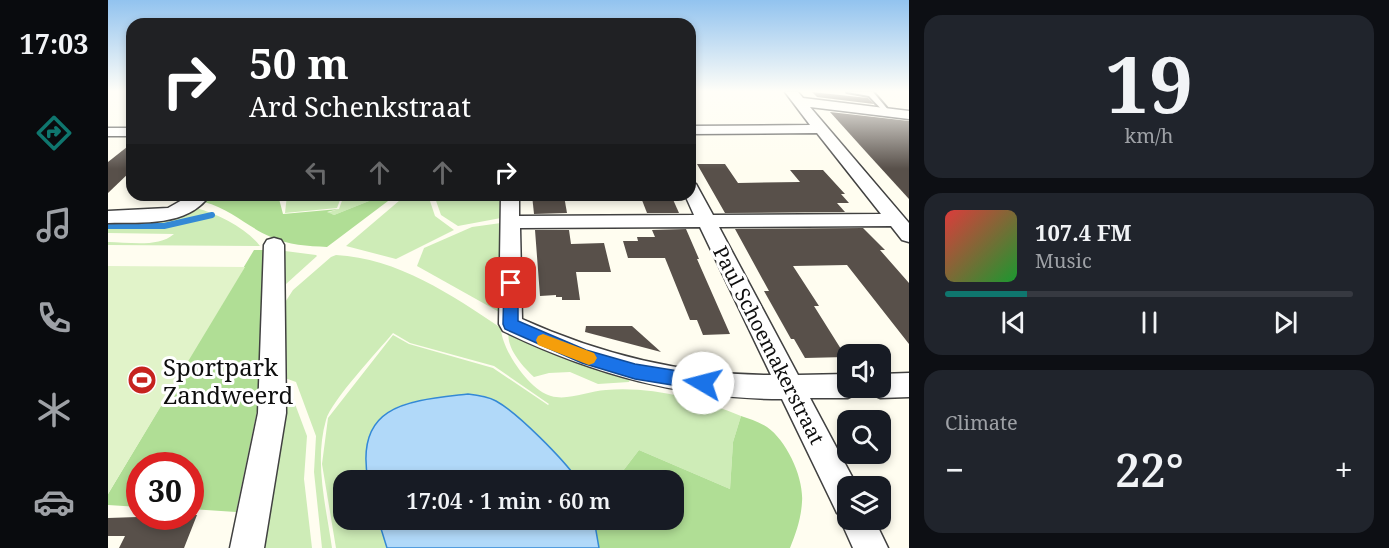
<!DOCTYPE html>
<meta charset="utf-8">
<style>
:root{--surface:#171b24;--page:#20242c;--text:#f1f3f6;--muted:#9ea1a6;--line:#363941;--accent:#0f766e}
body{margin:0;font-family:"Noto Serif",serif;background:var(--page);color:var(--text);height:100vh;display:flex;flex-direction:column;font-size:22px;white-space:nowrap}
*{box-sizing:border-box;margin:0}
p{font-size:20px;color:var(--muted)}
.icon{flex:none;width:33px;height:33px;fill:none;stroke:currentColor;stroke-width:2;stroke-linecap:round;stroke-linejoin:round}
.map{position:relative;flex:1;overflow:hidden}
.side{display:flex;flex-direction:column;gap:15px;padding:15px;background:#0d0f14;width:480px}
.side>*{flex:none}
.banner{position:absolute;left:18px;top:18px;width:570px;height:183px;border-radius:18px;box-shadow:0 3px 9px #0003;background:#202124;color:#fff;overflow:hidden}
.buttons{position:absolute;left:729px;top:344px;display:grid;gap:12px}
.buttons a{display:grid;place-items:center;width:54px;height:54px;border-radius:12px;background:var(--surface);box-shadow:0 3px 9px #0003;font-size:30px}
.speed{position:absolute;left:18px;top:452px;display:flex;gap:12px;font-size:30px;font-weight:700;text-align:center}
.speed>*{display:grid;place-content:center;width:78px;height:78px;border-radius:50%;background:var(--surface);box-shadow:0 3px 9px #0003;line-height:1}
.speed .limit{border:9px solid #d22;background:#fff;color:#111}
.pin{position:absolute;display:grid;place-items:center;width:51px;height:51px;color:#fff;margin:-26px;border-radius:12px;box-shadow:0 3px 9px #0006}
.me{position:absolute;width:66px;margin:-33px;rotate:278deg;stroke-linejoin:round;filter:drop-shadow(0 0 4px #0008)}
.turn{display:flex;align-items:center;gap:21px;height:126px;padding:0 24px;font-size:27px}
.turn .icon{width:78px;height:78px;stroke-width:2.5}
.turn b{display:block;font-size:42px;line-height:51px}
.lanes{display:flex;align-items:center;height:57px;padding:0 24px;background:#0003;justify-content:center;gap:30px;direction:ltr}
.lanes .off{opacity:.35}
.big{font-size:45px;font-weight:600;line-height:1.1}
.side .card{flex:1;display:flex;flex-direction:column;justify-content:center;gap:9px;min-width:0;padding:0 21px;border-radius:18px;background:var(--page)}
.side .dial{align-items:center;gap:0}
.dial b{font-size:78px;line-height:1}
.song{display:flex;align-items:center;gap:18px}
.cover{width:72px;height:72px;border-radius:9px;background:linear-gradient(135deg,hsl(0 70% 55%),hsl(130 70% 35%))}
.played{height:6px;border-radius:3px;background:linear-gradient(90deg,var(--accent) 20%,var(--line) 20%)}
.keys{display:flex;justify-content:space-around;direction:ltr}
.heat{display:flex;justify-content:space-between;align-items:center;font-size:33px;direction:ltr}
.trip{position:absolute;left:225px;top:470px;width:351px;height:60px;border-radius:18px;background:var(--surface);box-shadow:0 3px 9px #0003;font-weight:600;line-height:60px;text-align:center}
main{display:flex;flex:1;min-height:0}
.menu{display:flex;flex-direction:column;width:108px;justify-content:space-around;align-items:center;background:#090b0e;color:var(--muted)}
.menu .icon{width:42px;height:42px}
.menu .selected{color:var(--accent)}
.menu b{font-size:27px;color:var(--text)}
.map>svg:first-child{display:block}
</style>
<main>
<nav class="menu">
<b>17:03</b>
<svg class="icon selected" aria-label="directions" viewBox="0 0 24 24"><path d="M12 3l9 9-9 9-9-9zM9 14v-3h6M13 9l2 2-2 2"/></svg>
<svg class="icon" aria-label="music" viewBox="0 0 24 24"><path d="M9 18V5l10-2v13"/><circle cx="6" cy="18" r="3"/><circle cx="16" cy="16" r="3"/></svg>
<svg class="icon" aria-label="phone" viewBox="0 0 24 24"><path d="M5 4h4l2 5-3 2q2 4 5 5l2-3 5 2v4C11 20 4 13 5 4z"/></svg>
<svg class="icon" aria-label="climate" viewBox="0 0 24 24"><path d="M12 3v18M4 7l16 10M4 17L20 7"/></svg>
<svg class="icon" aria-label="car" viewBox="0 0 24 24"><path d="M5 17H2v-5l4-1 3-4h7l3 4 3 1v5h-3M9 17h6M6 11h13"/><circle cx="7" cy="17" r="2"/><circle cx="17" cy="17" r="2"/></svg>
</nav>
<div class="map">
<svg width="801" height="548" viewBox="0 0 801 548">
<rect width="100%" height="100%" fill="#fffdf0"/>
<g fill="#ceecb7">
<path d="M179,195H234L229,208L177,213Z"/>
<path d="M236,195H276L226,215L218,213L231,209Z"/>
<path d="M298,195H320L327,216L346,230L288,259L238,246Z"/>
<path d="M326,195H393V218L350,226L333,215Z"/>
<path d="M88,208C110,214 138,228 152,246L0,245V242C20,242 50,248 66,234L0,233V222Z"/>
<path d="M393,223V313L309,266L316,248L364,227Z"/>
<path d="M177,251L208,255L209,256L178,284L173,283V253Z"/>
<path d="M228,255C289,258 344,295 393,328C393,349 422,391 443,396C460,401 480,391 498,390C543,386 592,399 633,416L625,442L622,489L531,450L508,480H470C450,454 408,409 378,397C365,392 350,396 337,397C311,400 282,403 266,426C262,431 263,441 262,448C260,459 258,469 260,480H236V519H270L279,548H228L214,464L220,418L285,335L301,344L385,368L440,405L441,404L386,366L302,343L285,333C270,351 223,401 218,420C206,462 218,506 224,548H214L206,472L208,436L188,382L174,377V307L185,290L223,257Z"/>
<path d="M401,331L467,362L522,379L521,382L490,384L462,372L441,373L426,377C415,367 397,347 401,331Z"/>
<path d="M174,384L181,388L199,436L196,479L204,548H154Z"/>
</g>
<g fill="#b0de95">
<path d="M101,195H170L175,214L231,209L219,212L226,215L276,195H288L219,247C200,246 180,245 163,237C139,227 123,209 96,202Z"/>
<path d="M146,250H156V377L128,512L83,509L82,465H32L31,507L0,505V494Z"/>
<path d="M633,416C642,419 651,422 659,427C679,441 696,478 694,502C693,519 688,533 682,548H491L486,519H566V480H508L531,450L622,489L625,442Z"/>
</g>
<path fill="#e1f3c9" d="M0,266L137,267L0,494Z"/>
<g fill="#b1d9f9" stroke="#3489d5" stroke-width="1.5">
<path d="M360,394C370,395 379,396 388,401C410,413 455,459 470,480H260C246,403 302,401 360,394Z"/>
<path d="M270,519H486L491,548H279Z"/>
</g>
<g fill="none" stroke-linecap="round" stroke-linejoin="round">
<path stroke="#3489d5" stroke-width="6" d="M0,226H56L104,215"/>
</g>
<g fill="#58504a">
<path d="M704,92L760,98L766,104L709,97Z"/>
<path d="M722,112L801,121V199L759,153Z"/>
<path d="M24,143V170L0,193V162Z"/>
<path d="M589,164H617L630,183L692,182L682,170H715L737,194H733L741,203H729L737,212L617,213Z"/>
<path d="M424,195L456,196L459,213L426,214Z"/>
<path d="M532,195H563L571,213H539Z"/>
<path d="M755,228L777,250H772L801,283V344L739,265L685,266L711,306H706L738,357L697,358L686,339H683L656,291H661L627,229Z"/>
<path d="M578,229L591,259H589L622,334L595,335L589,320H582L557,258H520L515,241H530L529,237H547L544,230Z"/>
<path d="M427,230H461L463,244L496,243L503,272H468L472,300H454V297H448V295L432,296Z"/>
<path d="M478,326H524L553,352L477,332Z"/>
<path d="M89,515L76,548H11L17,536H0V518Z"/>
</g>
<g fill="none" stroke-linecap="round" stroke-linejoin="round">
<g stroke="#414141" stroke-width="4">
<path id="service" d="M739,92H765L782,112L777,113L761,96Z"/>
</g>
<g stroke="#414141" stroke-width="3">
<g id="minor">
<path d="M677,92H690L695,98L801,111V119L702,107L801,223V242L794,240L783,226L611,227L690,375L740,374V387H753L749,394L740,398H702L749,486H740V519H766L780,548H745L732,519L734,515L729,513L674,399C574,399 484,374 395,331L391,324L393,195H411V216L586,215L577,195H582V183L588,184L605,215L773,214L709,133L582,134V126L702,125ZM592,227L663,375C575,375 494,355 414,319L412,228Z"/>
<rect x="0" y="128" width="24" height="8"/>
<path d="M83,195H102C79,227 35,222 0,223V211L60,208Z"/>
<path d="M166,238L173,240L176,245L178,413L156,548H122L150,413L156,245L159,240Z"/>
<path d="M801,373V397L772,398L763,394L759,387H772V374Z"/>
</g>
</g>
<use href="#service" fill="#fff" fill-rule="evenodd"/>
<use href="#minor" fill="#fff" fill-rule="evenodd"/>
</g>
<linearGradient id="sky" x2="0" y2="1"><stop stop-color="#92c3ef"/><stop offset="0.54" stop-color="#fffef8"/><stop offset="1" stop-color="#fffef8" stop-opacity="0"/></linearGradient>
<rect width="801" height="169" fill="url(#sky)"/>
<path fill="#1a73e8" stroke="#114b97" stroke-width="1.5" d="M403,278L410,283V321L478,350L527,364L595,375L601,377L604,383L601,388L595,390L527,379L474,363L397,329L395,324L396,283Z"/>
<path fill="#f59e0b" d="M435,334L486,353L489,358L486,363L481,365L430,345L428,340L430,336Z"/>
<defs>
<g id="stadium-disc" transform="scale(1.5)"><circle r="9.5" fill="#c6231e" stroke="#fff"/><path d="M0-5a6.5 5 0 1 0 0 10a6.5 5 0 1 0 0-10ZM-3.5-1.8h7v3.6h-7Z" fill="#fff"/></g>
</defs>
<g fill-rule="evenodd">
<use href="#stadium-disc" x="34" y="380"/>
</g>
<g text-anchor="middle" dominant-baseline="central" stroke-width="6" stroke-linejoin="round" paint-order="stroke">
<g font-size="20" fill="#0e0e0e" stroke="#fff">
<text transform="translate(661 345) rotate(63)">Paul Schoemakerstraat</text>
</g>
<g font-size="24" fill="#0e0e0e" stroke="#fff" text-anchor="start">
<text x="55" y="366">Sportpark<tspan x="55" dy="28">Zandweerd</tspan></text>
</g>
</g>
</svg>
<div class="buttons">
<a><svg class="icon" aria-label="sound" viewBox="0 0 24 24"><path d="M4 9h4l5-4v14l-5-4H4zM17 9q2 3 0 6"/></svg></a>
<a><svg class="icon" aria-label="search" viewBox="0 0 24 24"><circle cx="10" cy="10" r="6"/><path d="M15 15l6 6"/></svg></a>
<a><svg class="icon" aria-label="layers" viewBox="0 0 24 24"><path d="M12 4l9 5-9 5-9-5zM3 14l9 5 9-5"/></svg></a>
</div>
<div class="speed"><div class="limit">30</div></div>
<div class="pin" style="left:403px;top:283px;background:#d93025"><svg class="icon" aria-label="arrive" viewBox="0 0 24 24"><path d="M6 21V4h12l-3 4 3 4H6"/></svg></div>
<svg class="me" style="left:595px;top:383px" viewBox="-20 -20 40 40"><circle r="19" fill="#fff"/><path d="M0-13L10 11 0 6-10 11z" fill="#1a73e8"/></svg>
<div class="trip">17:04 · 1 min · 60 m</div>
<div class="banner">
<div class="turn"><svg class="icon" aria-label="right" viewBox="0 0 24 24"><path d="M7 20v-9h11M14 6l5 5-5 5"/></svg><div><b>50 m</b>Ard Schenkstraat</div></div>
<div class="lanes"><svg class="icon off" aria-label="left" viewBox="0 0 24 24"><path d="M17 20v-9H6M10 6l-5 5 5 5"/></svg><svg class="icon off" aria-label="ahead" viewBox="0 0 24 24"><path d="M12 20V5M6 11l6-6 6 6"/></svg><svg class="icon off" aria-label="ahead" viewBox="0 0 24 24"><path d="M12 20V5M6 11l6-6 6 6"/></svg><svg class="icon" aria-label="right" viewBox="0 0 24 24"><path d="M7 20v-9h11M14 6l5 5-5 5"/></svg></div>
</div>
</div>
<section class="side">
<div class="card dial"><b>19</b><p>km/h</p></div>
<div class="card">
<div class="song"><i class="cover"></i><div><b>107.4 FM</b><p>Music</p></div></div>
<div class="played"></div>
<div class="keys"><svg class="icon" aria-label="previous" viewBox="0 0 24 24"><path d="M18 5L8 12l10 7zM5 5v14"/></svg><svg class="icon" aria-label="pause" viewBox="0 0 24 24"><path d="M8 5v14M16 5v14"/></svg><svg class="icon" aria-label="next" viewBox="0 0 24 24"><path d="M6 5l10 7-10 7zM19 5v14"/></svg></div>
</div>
<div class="card"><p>Climate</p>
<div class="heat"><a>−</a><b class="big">22°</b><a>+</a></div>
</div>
</section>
</main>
